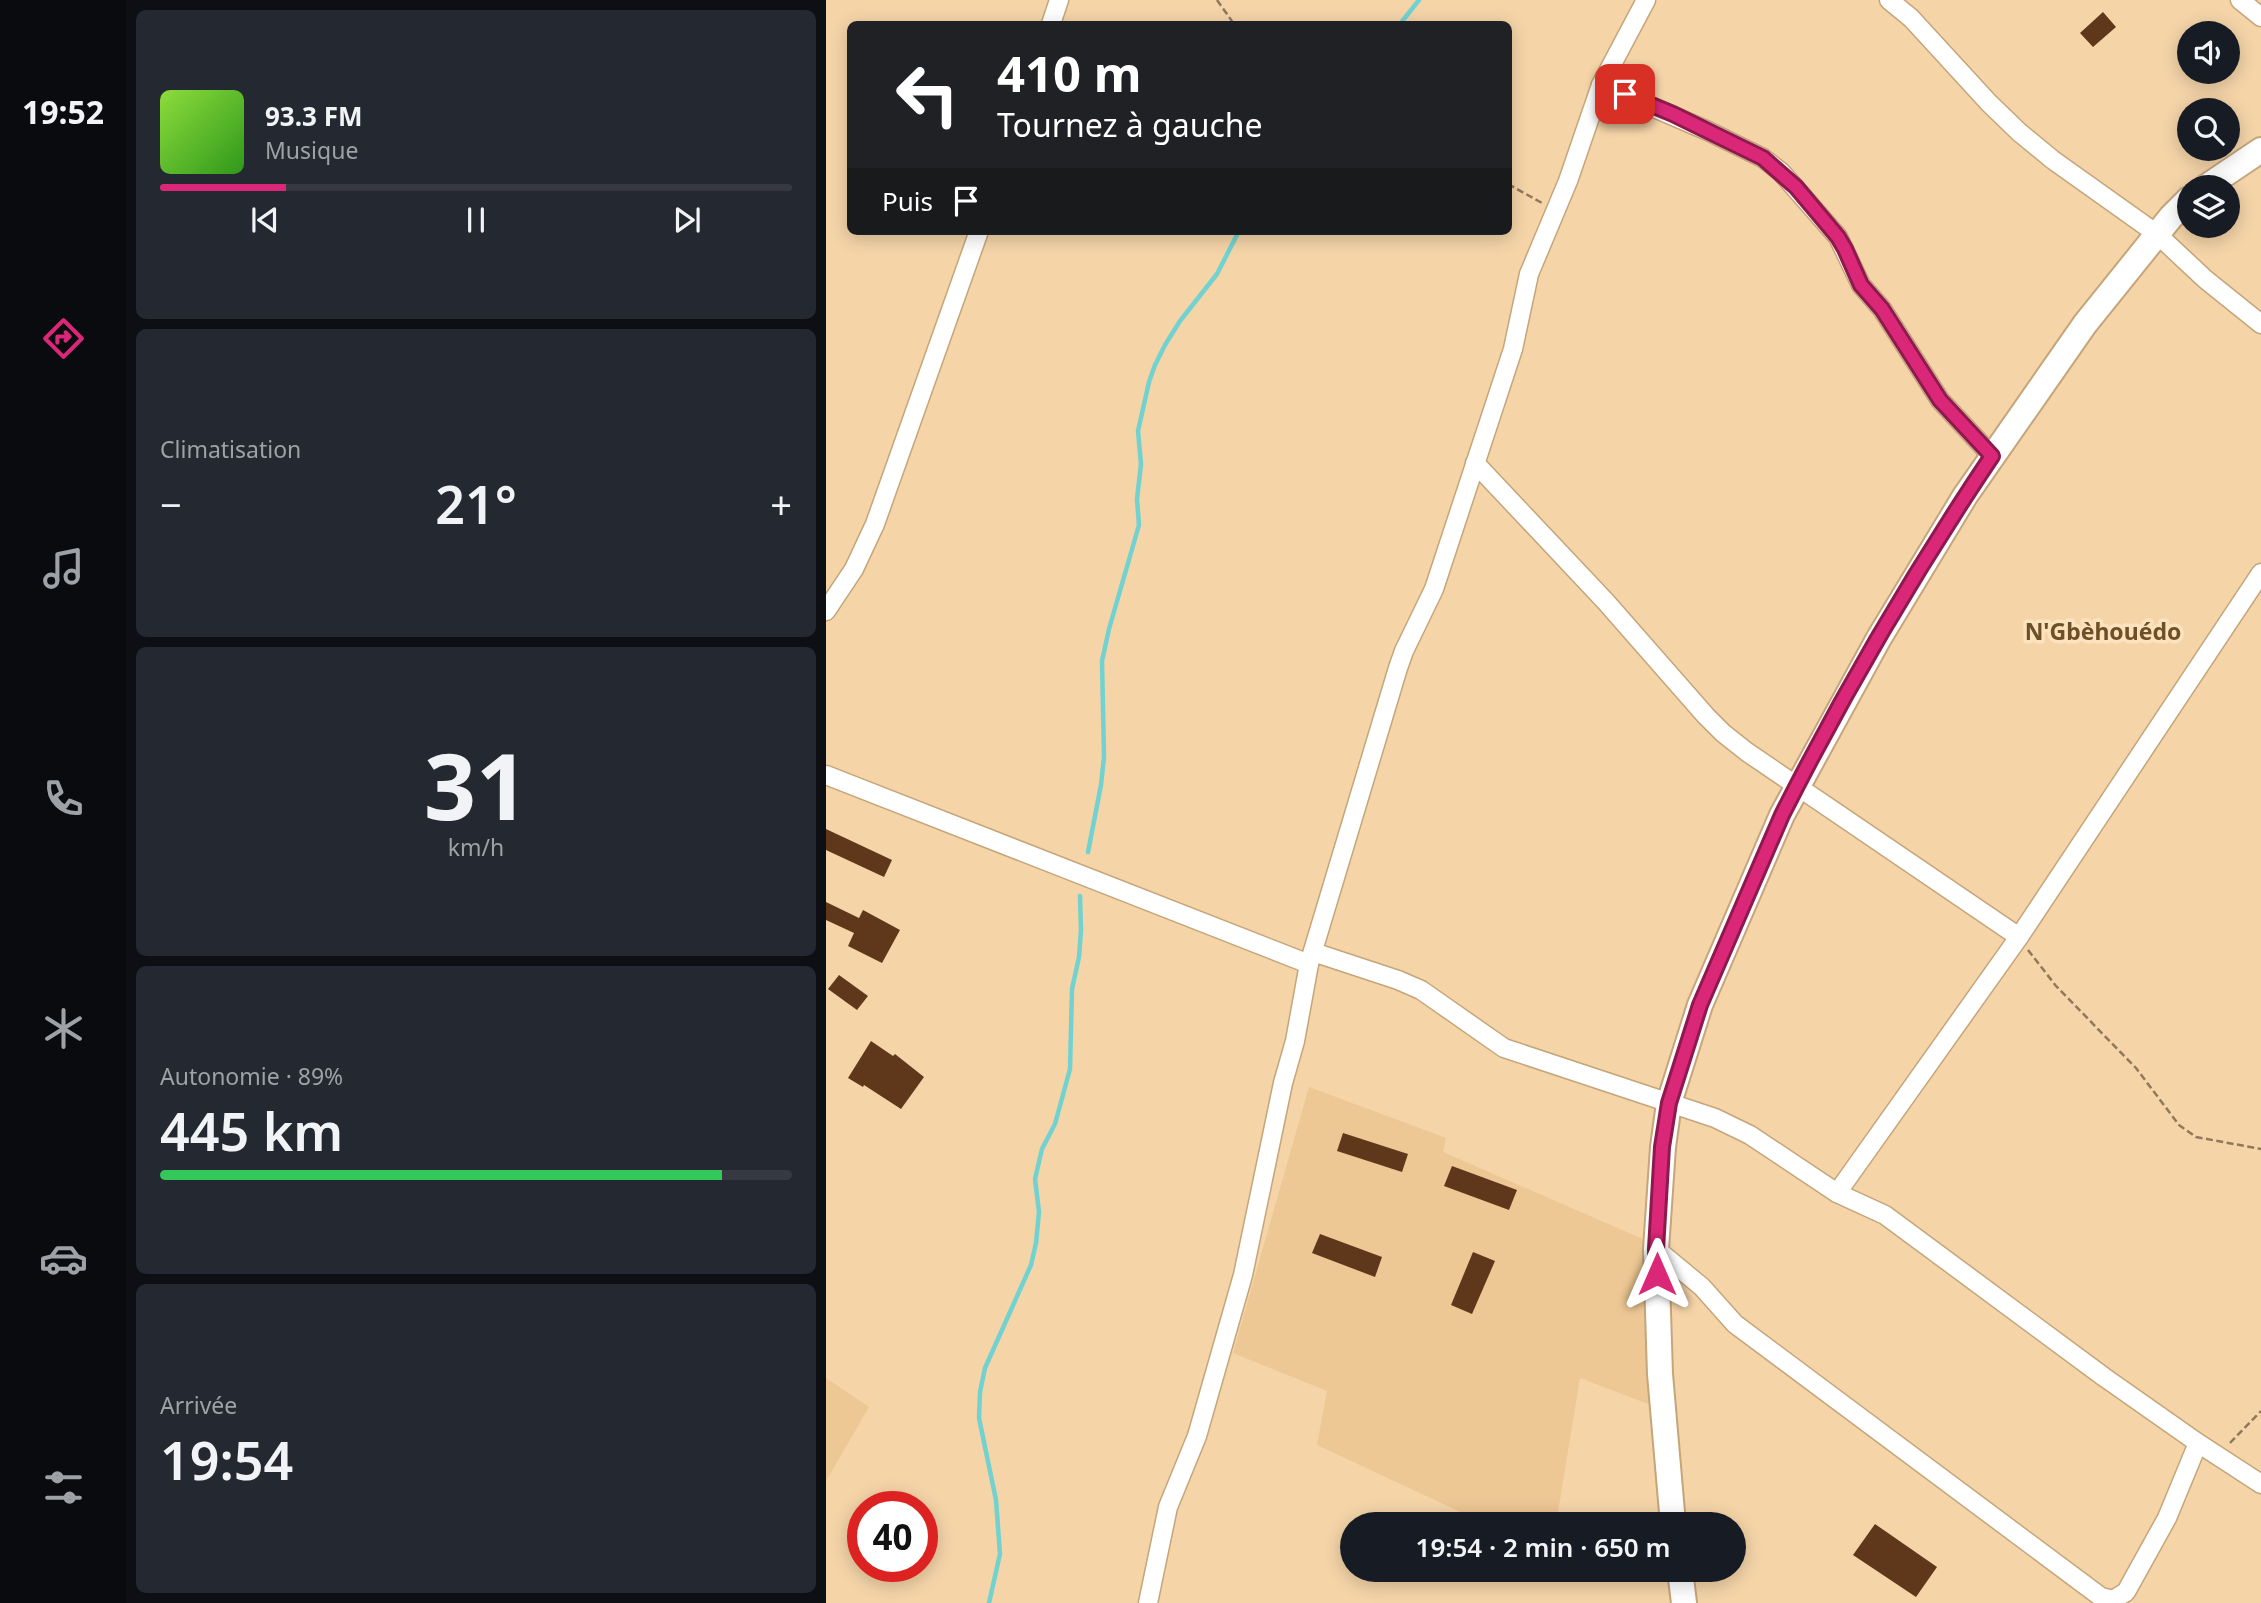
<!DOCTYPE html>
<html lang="fr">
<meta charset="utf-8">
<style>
:root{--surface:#171b24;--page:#242831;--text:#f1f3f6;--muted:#9ea1a6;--line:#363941;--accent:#db2777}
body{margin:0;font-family:"Noto Sans",sans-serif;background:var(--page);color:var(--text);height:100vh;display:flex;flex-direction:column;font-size:26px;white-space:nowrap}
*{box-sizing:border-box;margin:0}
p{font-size:23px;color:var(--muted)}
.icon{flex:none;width:38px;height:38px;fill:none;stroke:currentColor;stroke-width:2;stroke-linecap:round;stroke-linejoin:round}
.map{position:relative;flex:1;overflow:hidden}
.side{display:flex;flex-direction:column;gap:10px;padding:10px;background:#0d0f14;width:700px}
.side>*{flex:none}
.guide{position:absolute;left:21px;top:21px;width:665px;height:214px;border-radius:10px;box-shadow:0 4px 18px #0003;background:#202124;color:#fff;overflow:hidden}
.tools{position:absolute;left:1351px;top:21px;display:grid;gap:14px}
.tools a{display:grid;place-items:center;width:63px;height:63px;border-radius:50%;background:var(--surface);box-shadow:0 4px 18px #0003;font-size:35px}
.speed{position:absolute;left:21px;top:1491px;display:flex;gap:14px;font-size:35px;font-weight:700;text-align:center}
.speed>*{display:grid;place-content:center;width:91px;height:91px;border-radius:50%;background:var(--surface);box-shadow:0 4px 18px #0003;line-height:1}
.speed .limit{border:10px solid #d22;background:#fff;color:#111}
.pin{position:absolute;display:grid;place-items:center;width:60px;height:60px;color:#fff;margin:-30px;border-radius:14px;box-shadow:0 4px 10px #0006}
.me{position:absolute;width:77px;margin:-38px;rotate:0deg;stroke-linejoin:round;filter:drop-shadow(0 0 5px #0008)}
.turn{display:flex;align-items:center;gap:24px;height:147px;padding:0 35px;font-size:32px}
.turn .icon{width:91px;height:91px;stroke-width:2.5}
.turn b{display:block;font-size:49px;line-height:60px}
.then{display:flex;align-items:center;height:66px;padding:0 35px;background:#0003;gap:14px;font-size:26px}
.big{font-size:52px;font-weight:600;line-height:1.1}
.side .widget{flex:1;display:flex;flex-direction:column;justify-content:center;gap:10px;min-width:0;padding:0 24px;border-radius:10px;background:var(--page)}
.side .dial{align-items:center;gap:0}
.dial b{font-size:91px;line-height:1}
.song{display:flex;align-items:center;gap:21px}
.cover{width:84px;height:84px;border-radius:10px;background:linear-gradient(135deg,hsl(90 70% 55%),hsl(110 70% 35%))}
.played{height:7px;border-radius:4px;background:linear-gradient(90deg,var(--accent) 20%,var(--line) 20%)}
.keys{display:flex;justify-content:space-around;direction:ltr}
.heat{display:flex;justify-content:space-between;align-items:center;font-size:38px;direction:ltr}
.charge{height:10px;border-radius:5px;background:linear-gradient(90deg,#34c759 89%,var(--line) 0)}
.trip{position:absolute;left:514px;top:1512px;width:406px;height:70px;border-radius:35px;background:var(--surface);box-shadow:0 4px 18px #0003;font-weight:600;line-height:70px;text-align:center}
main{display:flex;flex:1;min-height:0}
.tab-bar{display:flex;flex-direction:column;width:126px;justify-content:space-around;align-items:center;background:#090b0e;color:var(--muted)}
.tab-bar .icon{width:49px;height:49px}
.tab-bar .active{color:var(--accent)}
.tab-bar b{font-size:32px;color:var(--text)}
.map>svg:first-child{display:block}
</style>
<main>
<nav class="tab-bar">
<b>19:52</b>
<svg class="icon active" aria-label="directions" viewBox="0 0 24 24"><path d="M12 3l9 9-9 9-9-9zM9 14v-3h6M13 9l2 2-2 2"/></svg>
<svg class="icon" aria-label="music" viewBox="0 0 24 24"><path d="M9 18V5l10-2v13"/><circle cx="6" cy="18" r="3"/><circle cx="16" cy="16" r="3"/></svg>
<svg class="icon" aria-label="phone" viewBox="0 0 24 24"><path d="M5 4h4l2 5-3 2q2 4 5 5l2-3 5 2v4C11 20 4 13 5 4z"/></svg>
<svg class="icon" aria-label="climate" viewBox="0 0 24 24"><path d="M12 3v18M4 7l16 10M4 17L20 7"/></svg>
<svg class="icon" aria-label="car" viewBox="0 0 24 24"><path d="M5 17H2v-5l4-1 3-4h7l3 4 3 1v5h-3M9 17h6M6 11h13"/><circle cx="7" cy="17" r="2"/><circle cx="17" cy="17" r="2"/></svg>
<svg class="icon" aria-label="filters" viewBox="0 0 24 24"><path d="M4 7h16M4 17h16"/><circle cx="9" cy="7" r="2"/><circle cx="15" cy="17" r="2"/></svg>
</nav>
<section class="side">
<div class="widget">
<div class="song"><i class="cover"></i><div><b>93.3 FM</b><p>Musique</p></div></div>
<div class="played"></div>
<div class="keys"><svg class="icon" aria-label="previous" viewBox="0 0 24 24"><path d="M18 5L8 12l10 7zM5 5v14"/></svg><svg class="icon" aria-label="pause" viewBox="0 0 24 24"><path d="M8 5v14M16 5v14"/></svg><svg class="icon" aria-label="next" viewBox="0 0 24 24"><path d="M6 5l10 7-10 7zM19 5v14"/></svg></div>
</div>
<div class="widget"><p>Climatisation</p>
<div class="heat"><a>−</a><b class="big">21°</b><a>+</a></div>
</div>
<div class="widget dial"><b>31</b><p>km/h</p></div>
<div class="widget"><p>Autonomie · 89%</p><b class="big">445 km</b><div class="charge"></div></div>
<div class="widget"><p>Arrivée</p><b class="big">19:54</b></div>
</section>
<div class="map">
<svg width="1435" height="1603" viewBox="0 0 1435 1603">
<rect width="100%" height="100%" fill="#f5d4a8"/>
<g fill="#edc794">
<path d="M483,1087L620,1138L617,1152L819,1240L825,1405L754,1378L730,1524H660L491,1445L501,1391L407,1353Z"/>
<path d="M0,1378L43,1407L0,1481Z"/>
</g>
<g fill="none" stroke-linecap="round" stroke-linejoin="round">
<g stroke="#71d2d0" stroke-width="4.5">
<path d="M574,24L593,0"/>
<path d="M262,852L275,785L278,757L276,661L283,629L313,525L311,499L315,464L312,431L323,382L329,365L339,345L354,321L391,274L413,231"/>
<path d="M163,1603L174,1554L170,1500L153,1418L154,1392L159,1368L205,1265L210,1243L213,1212L209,1179L216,1149L229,1124L244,1069L246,989L253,957L255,930L254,896"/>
</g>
</g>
<g fill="#5f381c">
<path d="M1277,12L1290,27L1267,47L1254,33Z"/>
<path d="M0,829L66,860L58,877L0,850Z"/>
<path d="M0,902L33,918L37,910L74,930L56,963L22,946L28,933L0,920Z"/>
<path d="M13,975L42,996L31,1010L2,989Z"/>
<path d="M45,1041L67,1056L69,1054L98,1077L75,1109L38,1085L37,1087L22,1078Z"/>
<path d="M517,1133L582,1154L576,1172L511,1151Z"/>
<path d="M626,1166L691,1190L683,1210L618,1186Z"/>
<path d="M494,1234L556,1257L549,1277L486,1253Z"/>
<path d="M647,1252L669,1261L646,1314L625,1305Z"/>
<path d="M1049,1524L1111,1567L1090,1597L1027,1555Z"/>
</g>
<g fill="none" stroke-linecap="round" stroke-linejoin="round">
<g stroke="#c5a57a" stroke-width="21">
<g id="street">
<path d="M1063,0L1085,18L1163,103L1193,132L1227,160L1331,234L1379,279L1435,324"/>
<path d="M1414,0L1435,17"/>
<path d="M225,24L233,0"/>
<path d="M775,85L882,131L937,158L955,172L1012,237L1035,285L1056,309L1114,400L1166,456"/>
<path d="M649,463L780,602L880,716L897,733L921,752L1193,937"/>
<path d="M0,611L28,569L49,524L153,231"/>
<path d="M0,775L483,964"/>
<path d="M487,952L572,980L595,990L678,1048L889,1118L924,1135L1011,1193L1059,1215L1278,1377L1372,1443L1435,1484"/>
<path d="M1011,1193L1193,937L1435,573"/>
<path d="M830,1249L876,1287L909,1324L1275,1597L1287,1600L1300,1592L1341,1518L1372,1443"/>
<path d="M322,1603L342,1507L371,1436L417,1275L457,1083L469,1041L483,964L572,668L578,651L608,589L687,349L703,274L742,181L775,85L820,0"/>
</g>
</g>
<g stroke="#c5a57a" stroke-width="28">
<g id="secondary">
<path d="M1380,187L1435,150"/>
<path d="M847,1524L834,1374L830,1249L837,1147L843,1103L874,1005L956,815L1053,638L1139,496L1259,324L1345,217L1363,199"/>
<path d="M854,1570L858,1603"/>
</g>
</g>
<g stroke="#90795b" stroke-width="2.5" stroke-dasharray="7 3.5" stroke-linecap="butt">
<path d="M391,0L408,24"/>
<path d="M682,184L716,203"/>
<path d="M1202,950L1230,986L1310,1068L1353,1125L1370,1137L1435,1149"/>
<path d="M1404,1443L1435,1411"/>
</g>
<use href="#street" stroke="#fff" stroke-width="18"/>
<use href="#secondary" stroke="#fff" stroke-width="24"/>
</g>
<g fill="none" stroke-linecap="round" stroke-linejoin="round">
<g stroke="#8e194d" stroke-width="18">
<path id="route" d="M799,94L847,114L937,158L970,187L1012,237L1019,249L1035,285L1056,309L1114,400L1166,456C1089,571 1018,692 956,815L874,1005L843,1103L836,1147L830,1249L831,1274"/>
</g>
<use href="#route" stroke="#db2777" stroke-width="12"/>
</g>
<g text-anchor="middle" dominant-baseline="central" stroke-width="7" stroke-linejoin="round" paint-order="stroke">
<g font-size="23" font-weight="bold" fill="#6d5027" stroke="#fde2bf">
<text x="1277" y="631">N'Gbèhouédo</text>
</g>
</g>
</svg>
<div class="tools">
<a><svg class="icon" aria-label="sound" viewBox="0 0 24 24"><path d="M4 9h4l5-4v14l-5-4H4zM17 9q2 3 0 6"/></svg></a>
<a><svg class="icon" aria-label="search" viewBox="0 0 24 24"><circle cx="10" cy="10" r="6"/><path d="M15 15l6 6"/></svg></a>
<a><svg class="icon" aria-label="layers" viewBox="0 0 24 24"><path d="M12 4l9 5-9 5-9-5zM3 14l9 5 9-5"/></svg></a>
</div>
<div class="speed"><div class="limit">40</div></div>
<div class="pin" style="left:799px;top:94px;background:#d93025"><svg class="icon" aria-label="arrive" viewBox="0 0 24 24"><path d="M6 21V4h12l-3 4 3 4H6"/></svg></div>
<svg class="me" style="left:831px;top:1274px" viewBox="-20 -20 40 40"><path d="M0-17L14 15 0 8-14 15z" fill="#db2777" stroke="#fff" stroke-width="4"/></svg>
<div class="trip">19:54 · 2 min · 650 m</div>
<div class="guide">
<div class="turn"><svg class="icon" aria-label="left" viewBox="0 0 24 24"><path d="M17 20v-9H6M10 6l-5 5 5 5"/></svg><div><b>410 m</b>Tournez à gauche</div></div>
<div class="then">Puis<svg class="icon" aria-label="arrive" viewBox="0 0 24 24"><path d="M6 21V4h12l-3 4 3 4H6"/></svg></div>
</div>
</div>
</main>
